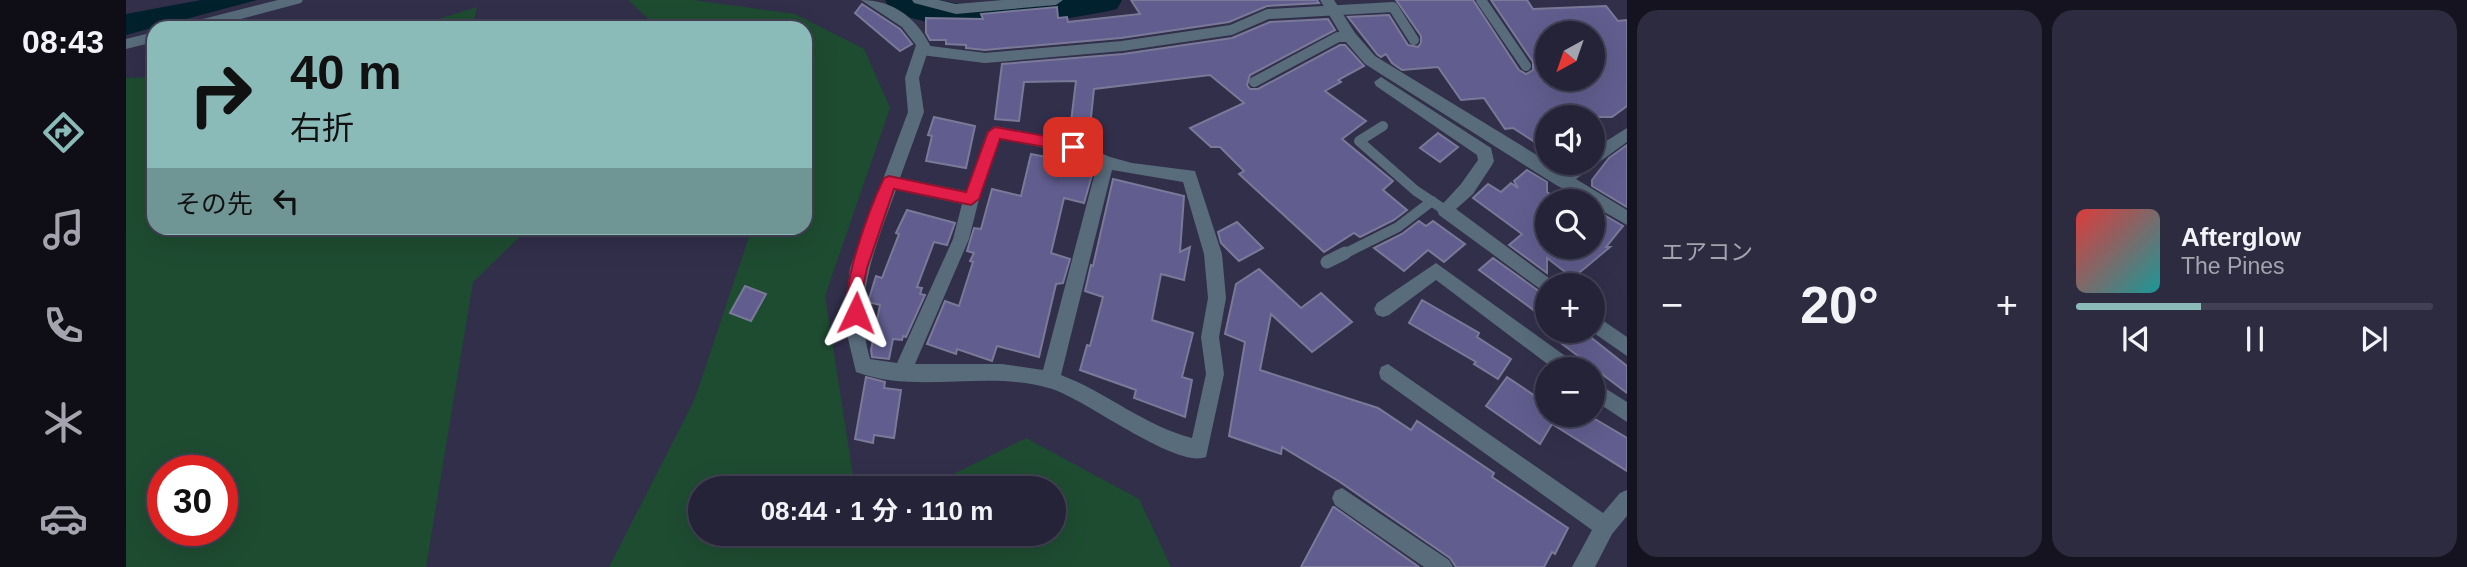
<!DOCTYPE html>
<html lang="ja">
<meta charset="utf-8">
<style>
:root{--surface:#252338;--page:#2d2b40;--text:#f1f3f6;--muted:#a3a4ae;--line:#424053;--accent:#8bbbb9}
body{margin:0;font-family:Helvetica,"Noto Sans JP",sans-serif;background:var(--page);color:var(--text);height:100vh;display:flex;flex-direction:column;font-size:26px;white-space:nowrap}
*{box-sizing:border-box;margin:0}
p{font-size:23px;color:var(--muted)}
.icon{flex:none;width:38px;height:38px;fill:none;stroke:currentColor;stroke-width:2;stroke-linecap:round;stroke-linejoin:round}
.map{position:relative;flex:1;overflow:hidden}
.side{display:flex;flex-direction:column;gap:10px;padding:10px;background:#14131f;width:840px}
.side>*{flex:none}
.banner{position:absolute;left:21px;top:21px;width:665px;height:214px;border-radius:21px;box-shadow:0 7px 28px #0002,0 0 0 2px var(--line);background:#8bbbb9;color:#111;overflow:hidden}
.needle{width:46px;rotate:220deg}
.tools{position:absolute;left:1409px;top:21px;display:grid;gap:14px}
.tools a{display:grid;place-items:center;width:70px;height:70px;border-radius:50%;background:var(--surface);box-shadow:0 7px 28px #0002,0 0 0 2px var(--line);font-size:35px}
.speed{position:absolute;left:21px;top:455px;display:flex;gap:14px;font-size:35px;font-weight:700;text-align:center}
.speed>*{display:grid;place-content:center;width:91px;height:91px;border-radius:50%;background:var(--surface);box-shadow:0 7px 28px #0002,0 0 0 2px var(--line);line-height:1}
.speed .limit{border:10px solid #d22;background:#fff;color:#111}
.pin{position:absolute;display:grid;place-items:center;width:60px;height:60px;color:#fff;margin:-30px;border-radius:14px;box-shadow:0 4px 10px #0006}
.me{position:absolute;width:77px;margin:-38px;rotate:2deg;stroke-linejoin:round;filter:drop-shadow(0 0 5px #0008)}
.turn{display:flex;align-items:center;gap:24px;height:147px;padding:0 28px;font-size:32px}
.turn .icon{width:91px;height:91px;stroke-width:2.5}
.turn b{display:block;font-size:49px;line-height:60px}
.then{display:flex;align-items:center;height:66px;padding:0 28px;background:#0003;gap:14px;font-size:26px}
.big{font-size:52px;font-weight:700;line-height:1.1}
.side .tile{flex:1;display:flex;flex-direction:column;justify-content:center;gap:10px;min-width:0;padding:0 24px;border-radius:21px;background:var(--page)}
.song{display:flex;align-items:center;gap:21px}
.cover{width:84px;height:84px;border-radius:10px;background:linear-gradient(135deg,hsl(0 70% 55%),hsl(180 70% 35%))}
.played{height:7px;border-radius:4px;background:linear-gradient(90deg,var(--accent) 35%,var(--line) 35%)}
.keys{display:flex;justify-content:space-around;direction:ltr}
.heat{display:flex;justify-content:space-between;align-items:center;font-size:38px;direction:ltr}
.side .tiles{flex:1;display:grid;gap:10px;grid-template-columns:repeat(2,1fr)}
.trip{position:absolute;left:562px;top:476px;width:378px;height:70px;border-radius:35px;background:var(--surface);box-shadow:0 7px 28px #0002,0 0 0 2px var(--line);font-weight:700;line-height:70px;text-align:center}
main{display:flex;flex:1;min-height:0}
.menu{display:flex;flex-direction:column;width:126px;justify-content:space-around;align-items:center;background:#0f0e16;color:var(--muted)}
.menu .icon{width:49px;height:49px}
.menu .active{color:var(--accent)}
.menu b{font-size:32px;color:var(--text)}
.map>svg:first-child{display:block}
</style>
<main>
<nav class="menu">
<b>08:43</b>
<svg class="icon active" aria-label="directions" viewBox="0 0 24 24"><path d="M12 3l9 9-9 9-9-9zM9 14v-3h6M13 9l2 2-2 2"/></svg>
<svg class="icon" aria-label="music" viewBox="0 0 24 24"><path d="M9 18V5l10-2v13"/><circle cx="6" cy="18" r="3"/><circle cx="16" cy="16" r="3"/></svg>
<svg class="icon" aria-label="phone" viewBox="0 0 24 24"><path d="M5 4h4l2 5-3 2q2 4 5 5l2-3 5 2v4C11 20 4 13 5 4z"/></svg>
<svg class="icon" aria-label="climate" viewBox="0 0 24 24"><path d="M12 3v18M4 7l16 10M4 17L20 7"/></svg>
<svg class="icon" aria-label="car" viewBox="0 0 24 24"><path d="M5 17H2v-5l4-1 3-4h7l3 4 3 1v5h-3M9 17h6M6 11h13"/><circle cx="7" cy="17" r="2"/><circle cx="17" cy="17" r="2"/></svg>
</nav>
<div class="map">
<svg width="1501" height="567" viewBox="0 0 1501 567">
<rect width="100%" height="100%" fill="#312f4a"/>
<g fill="#1e4c31" fill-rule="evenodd">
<path d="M502,0H567L669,14L738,49L764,108L699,296L729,488H574V534H928V488H799L900,438L1013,499L1045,567H483L568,401L626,228H679V28H532Z"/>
<path d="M351,7L346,28H284Z"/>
<path d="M28,77V228H403L347,282L300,567H0V78ZM37,471H96V530H37Z"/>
</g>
<path fill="#00212d" d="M75,0H131L0,35V14Z"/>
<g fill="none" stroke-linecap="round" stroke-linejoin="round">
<path fill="#00212d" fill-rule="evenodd" d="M759,0H814L838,5L901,0H996L991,9L978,12L898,26L838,31L785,18L764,9Z"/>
</g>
<g fill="#615e8f" stroke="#7a7998" stroke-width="2" fill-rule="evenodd">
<path d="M1005,0H1191L1193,3L1141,6L1103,22L995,38L859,50L840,48V45L820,44V40H804L800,33V18L857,19L855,14L931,7L932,18L941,17L942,22L1014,14Z"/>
<path d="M1270,0H1347L1393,70L1400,74L1407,70V62L1365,0H1401L1407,9L1480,6L1492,21L1501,20V106L1486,117H1421V150L1387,128L1379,129L1358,98L1335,100L1312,67L1276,70L1266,63L1260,54L1255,57L1251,54L1222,17L1263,15L1282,45L1292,47L1295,43V36ZM1421,33H1466V79H1421Z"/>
<path d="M736,4L774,29L786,44L774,51L729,13Z"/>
<path d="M1202,19L1209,30L1124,75L1121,85L1124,89H1132L1214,45H1219L1238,66L1212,80L1215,82L1199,91L1240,121L1216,139L1267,181L1257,190L1281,210L1268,220L1234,237L1228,233L1198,252L1113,174L1118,171L1094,147H1085L1064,128L1118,103L1084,75L968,89L962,145L943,138L950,81L898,82L893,121L869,119L876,64L997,54L1106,38L1144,22Z"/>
<path d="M808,117L849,126L840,168L800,161L806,136L802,135Z"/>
<path d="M1312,133L1332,147L1314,162L1294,148Z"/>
<path d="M1501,145V207L1466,186V180L1483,158Z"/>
<path d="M905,154L940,161L941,155L943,156L961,163L960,174L966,175L958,203L938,198L925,253L944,259L937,283L930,284L913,357L871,346L866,361L831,349L830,354L801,344L819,301L833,306L847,262L844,261L848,253L841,251L848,228L855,229L866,189L895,196Z"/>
<path d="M1401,170L1421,182V192L1431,199L1421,201V247H1466V208L1497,226L1480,247H1484L1447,278L1421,258V273L1383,245L1396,234L1347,198L1362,184L1375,192L1385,183L1392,188L1388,181Z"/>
<path d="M987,179L1058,196L1054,252L1064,247L1058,280L1035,274L1026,320L1067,333L1056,377L1066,380L1059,417L1008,398L1010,390L954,370L961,345L964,346L977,297L959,291L965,265L967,266Z"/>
<path d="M781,210L829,223L821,245L808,242L791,287L796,288L794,294L799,295L780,337L777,336L776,340L767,339L763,359L746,357L745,350L754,305L742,302L750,276L756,278L773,234L770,233Z"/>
<path d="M1293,221L1300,226L1307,221L1339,244L1318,262L1302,250L1278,271L1248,248L1276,234Z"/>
<path d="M1111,222L1137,248L1113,261L1095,243L1092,232Z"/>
<path d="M1367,258L1421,297V320L1353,270Z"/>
<path d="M1133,269L1175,308L1195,293L1226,322L1186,352L1145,314L1134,370L1252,408L1285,430L1291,421L1368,473L1366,477L1442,528L1429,554L1426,552L1418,567H1330L1324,558L1214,482L1156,447L1155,454L1103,436L1119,342L1099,334L1110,284Z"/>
<path d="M619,286L640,294L625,321L604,313Z"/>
<path d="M1296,300L1353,333L1351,337L1385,359L1372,379L1348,364L1350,362L1283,323Z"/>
<path d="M1419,331H1456L1467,339L1501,366V393Z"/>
<path d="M740,377L759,382L758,388L775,390L768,438L748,435L747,443L729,439Z"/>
<path d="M1381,377L1421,404V415H1462L1501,438V471L1426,424L1414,444L1360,406Z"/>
<path d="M1207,507H1208L1293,567H1175Z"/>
</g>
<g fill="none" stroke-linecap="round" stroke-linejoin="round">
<g stroke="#586c7c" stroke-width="10">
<path d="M1355,0L1400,66"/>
<path d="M796,50L859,58L996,46L1105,30L1142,14L1267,7L1288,40"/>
<path d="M1128,82L1212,37H1224"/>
<path d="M1257,126L1233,141L1290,191L1319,210"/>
<path d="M1216,255L1272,227L1306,201"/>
</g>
<path stroke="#586c7c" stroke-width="13" d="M1201,262L1219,253"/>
<g fill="#586c7c" fill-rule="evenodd">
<path d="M152,0H177L175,3L81,28H55L57,24Z"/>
<path d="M735,0C766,0 790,17 804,45L793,78L798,112L774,178L840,191L861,132L869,126L947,141L984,157L1006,163L1069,171L1096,254L1100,298L1093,337L1098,374L1080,457C1050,469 961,400 926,389C863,369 792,395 730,372L720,330V305L724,268L782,112L779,78L790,45L776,27ZM874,139L944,153L971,165L917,370L876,364H789L843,239L853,199ZM986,170L1057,182L1078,254L1082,298L1075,337L1080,374L1066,438C1019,426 980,392 935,375ZM770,190L836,204L827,239L771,363L744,359C726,299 750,245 770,190Z"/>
<path d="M786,0H813L830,4L877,0H937L930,5L830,14L788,3Z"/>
<path d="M1194,0H1208L1229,33L1249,56L1437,171L1449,163H1466V150L1501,128V142L1450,179L1501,210V225L1466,205V201H1460L1430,185L1239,64L1219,41Z"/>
<path d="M28,32V42L0,49V39Z"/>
<path d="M1255,77L1365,148L1368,161L1366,165L1347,194L1330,209L1427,281L1429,285H1421V294L1313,215L1311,210L1335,184L1352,160L1351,155L1250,86L1248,82Z"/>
<path d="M1310,263L1449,363L1451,369H1428L1310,280L1263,315L1257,317L1251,315L1248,309L1251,303Z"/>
<path d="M1466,313L1501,337V356L1465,331Z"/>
<path d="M1262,364L1477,513L1494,493L1501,490V516L1486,534L1469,567H1446L1466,530L1255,379L1253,373L1255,367Z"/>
<path d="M1466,380L1501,402V422L1466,399Z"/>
<path d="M1216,488L1323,560L1327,567H1298L1209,505L1206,498L1209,491Z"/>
</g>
</g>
<path fill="#e11d48" stroke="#92132f" stroke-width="2" d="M869,127L947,141L954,147L947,152L874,139L853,199L845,205L768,189L741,268L736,292L738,313L736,318H724C711,292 745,205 758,178L763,176L840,192L862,132Z"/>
</svg>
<div class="tools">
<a><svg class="needle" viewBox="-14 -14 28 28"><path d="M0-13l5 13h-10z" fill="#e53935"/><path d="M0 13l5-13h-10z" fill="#a3a4ae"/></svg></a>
<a><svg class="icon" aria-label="sound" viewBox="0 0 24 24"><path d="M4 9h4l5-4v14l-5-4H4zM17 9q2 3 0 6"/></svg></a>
<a><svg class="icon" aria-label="search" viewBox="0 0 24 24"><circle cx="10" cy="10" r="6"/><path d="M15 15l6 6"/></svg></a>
<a>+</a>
<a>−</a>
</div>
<div class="speed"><div class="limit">30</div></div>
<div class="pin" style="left:947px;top:147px;background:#d93025"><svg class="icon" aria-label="arrive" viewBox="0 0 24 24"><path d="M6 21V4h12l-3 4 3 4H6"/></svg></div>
<svg class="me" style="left:730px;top:313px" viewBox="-20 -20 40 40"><path d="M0-17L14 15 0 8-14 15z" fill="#e11d48" stroke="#fff" stroke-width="4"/></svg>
<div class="trip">08:44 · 1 分 · 110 m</div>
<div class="banner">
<div class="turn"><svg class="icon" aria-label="right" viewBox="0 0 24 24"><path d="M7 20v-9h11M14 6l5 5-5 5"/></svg><div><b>40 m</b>右折</div></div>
<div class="then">その先<svg class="icon" aria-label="left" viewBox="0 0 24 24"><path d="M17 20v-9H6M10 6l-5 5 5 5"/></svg></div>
</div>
</div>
<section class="side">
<div class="tiles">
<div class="tile"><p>エアコン</p>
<div class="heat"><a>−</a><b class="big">20°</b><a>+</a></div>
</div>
<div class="tile">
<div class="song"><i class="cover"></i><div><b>Afterglow</b><p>The Pines</p></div></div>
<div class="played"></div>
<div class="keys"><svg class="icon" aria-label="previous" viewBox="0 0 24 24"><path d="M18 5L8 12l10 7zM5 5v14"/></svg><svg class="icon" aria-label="pause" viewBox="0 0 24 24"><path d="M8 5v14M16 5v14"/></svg><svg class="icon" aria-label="next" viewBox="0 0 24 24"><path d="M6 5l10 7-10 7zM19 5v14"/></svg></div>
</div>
</div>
</section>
</main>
